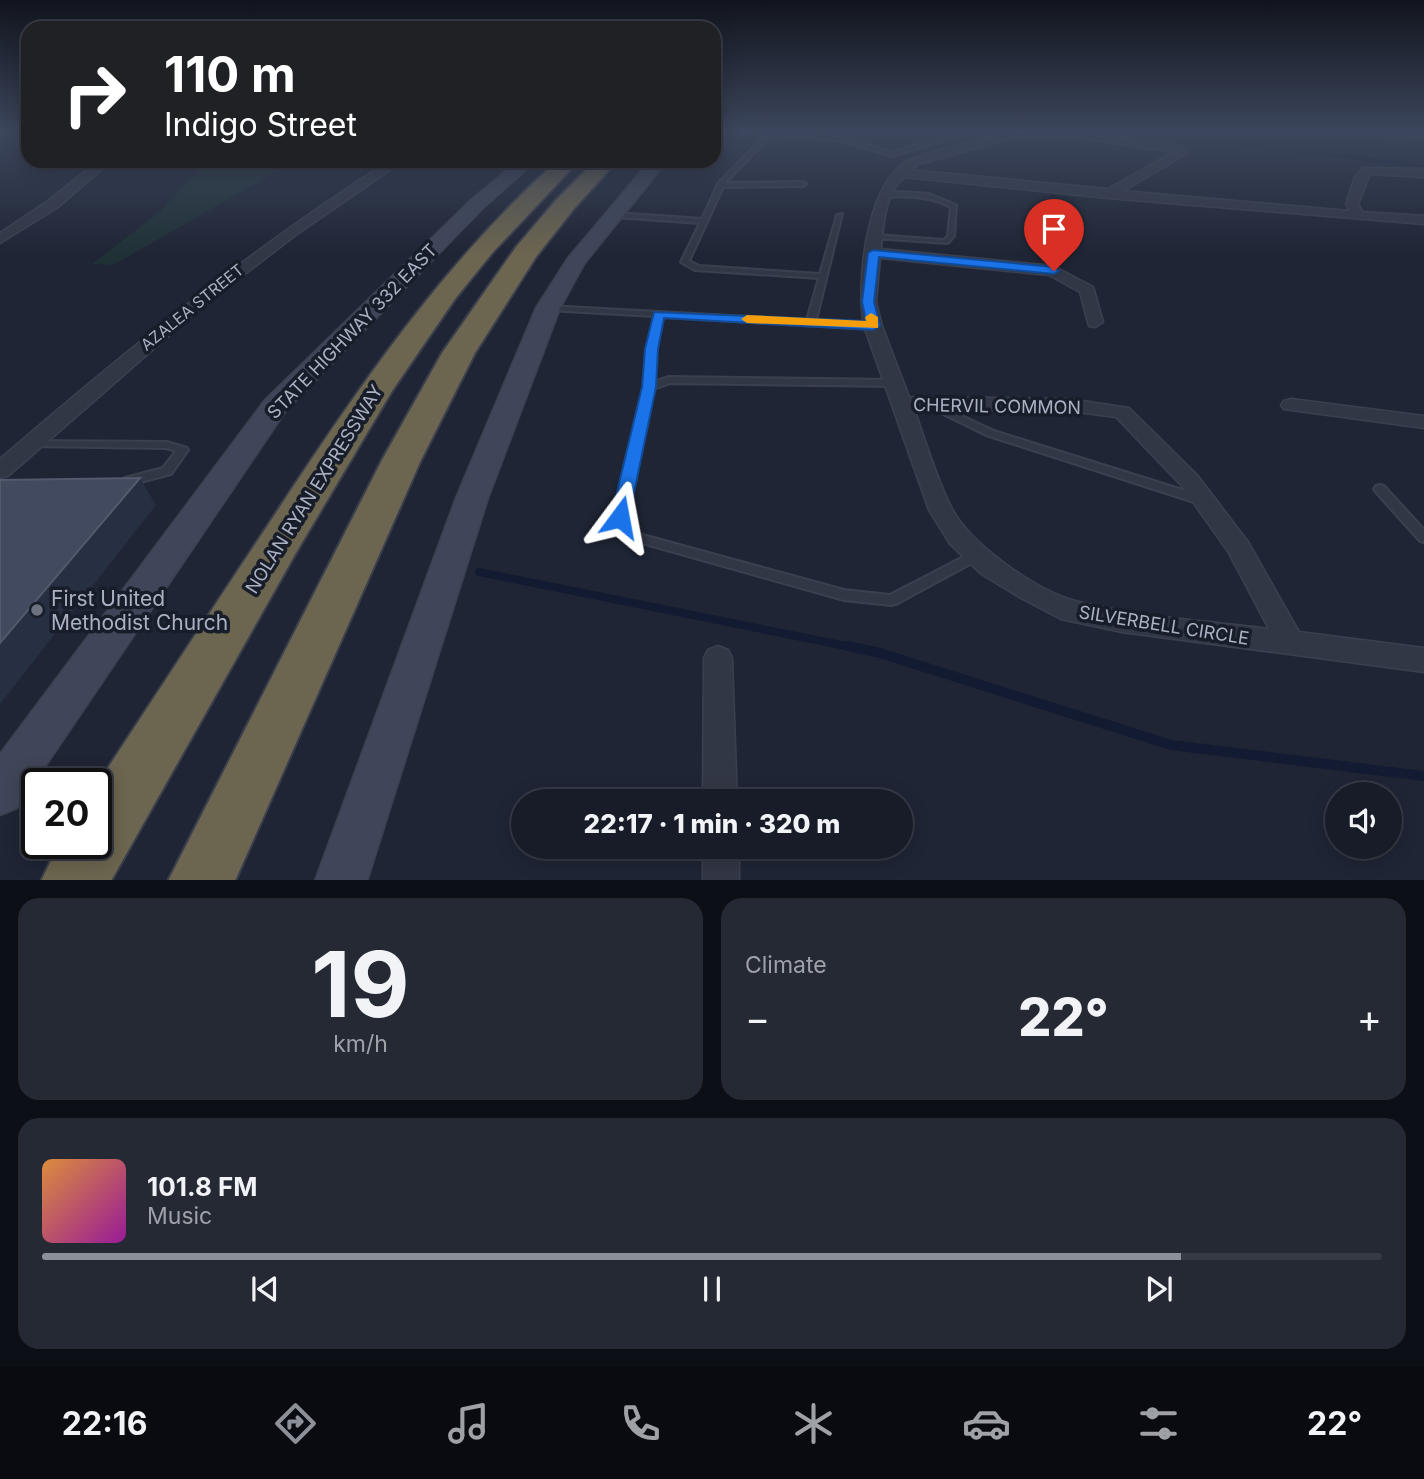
<!DOCTYPE html>
<meta charset="utf-8">
<style>
:root{--surface:#171c28;--page:#242934;--text:#f1f3f6;--muted:#9ea1a8;--line:#363a45;--accent:#8c9099}
body{margin:0;font-family:Inter,sans-serif;background:var(--page);color:var(--text);height:100vh;display:flex;flex-direction:column;font-size:26px;white-space:nowrap}
*{box-sizing:border-box;margin:0}
p{font-size:23px;color:var(--muted)}
.icon{flex:none;width:38px;height:38px;fill:none;stroke:currentColor;stroke-width:2;stroke-linecap:round;stroke-linejoin:round}
.map{position:relative;height:880px;overflow:hidden}
.side{display:flex;flex-direction:column;gap:18px;padding:18px;background:#0d0f16;flex:1}
.side>*{flex:none}
.banner{position:absolute;left:21px;top:21px;width:700px;height:147px;border-radius:21px;box-shadow:0 4px 18px #0003,0 0 0 2px var(--line);background:#202124;color:#fff;overflow:hidden}
.controls{position:absolute;left:1325px;top:782px;display:grid;gap:14px}
.controls a{display:grid;place-items:center;width:77px;height:77px;border-radius:50%;background:var(--surface);box-shadow:0 4px 18px #0003,0 0 0 2px var(--line);font-size:35px}
.speed{position:absolute;left:21px;top:768px;display:flex;gap:14px;font-size:35px;font-weight:700;text-align:center}
.speed>*{display:grid;place-content:center;width:91px;height:91px;border-radius:50%;background:var(--surface);box-shadow:0 4px 18px #0003,0 0 0 2px var(--line);line-height:1}
.speed .limit{border:4px solid #111;border-radius:10px;background:#fff;color:#111}
.pin{position:absolute;display:grid;place-items:center;width:60px;height:60px;color:#fff;margin:-72px -30px;border-radius:50% 50% 50% 0;rotate:-45deg;box-shadow:0 0 7px #0007}
.pin .icon{rotate:45deg}
.me{position:absolute;width:77px;margin:-38px;rotate:13deg;stroke-linejoin:round;filter:drop-shadow(0 0 5px #0008)}
.turn{display:flex;align-items:center;gap:24px;height:147px;padding:0 28px;font-size:32px}
.turn .icon{width:91px;height:91px;stroke-width:2.5}
.turn b{display:block;font-size:49px;line-height:60px}
.big{font-size:52px;font-weight:800;line-height:1.1}
.side .card{flex:1;display:flex;flex-direction:column;justify-content:center;gap:10px;min-width:0;padding:0 24px;border-radius:21px;background:var(--page)}
.side .dial{align-items:center;gap:0}
.dial b{font-size:91px;line-height:1}
.song{display:flex;align-items:center;gap:21px}
.cover{width:84px;height:84px;border-radius:10px;background:linear-gradient(135deg,hsl(30 70% 55%),hsl(300 70% 35%))}
.played{height:7px;border-radius:4px;background:linear-gradient(90deg,var(--accent) 85%,var(--line) 85%)}
.keys{display:flex;justify-content:space-around;direction:ltr}
.heat{display:flex;justify-content:space-between;align-items:center;font-size:38px;direction:ltr}
.side .tiles{flex:1;display:grid;gap:18px;grid-template-columns:1fr 1fr}
.card:last-child{grid-column:span 2}
.trip{position:absolute;left:511px;top:789px;width:402px;height:70px;border-radius:35px;background:var(--surface);box-shadow:0 4px 18px #0003,0 0 0 2px var(--line);font-weight:800;line-height:70px;text-align:center}
.menu{display:flex;height:112px;justify-content:space-around;align-items:center;background:#090b10;color:var(--muted)}
.menu .icon{width:49px;height:49px}
.menu .active{color:var(--accent)}
.menu b{font-size:32px;color:var(--text)}
.map>svg:first-child{display:block}
</style>
<div class="map">
<svg width="1424" height="881" viewBox="0 0 1424 881">
<rect width="100%" height="100%" fill="#1f2535"/>
<path fill="#203136" d="M208,161H295L113,265L92,264L158,213Z"/>
<g fill="none" stroke-linecap="round" stroke-linejoin="round">
<path stroke="#131b32" stroke-width="3.5" d="M1129,131L1424,166"/>
<path stroke="#131b32" stroke-width="8" d="M479,572L856,648"/>
<path stroke="#131b32" stroke-width="10" d="M848,646L880,653L1171,745L1424,776"/>
<g stroke="#3b404f" stroke-width="4">
<g id="service">
<path d="M734,131H774V132L842,137L892,152L960,133L963,135L892,156L842,141L771,135L726,182L725,183L803,182L806,184L803,186L723,187L689,261L699,266L820,274L837,215L842,214L816,320L873,323L877,326L873,329L663,317L655,350L654,382L669,377L895,380L900,383L895,386L670,383L653,389L626,517L639,534L844,590L890,595L973,552L977,550L981,552L983,555L981,558L896,604L891,605L844,600L631,540L614,517L644,387L647,350L654,316L548,310L544,308L548,306L807,320L819,278L695,270L681,262L700,223L615,217L612,215L615,213L702,219L718,184L765,135Z"/>
<path d="M903,192L929,194L956,205L954,236L948,243L873,238L872,237L875,235L944,240L948,236L951,207C930,196 908,195 885,197L882,195L885,193Z"/>
<path d="M930,401L994,431L1205,497L1207,500L1205,503H1197L986,435L927,406L925,404L927,402Z"/>
<path d="M32,441L167,442L187,448L188,450L171,474L129,485L123,481L125,478L163,468L176,451L166,448L28,446L27,444Z"/>
<path d="M1380,485L1384,486L1424,530V542L1420,541L1376,492L1374,489L1376,486Z"/>
</g>
</g>
<g stroke="#3b404f" stroke-width="3">
<g id="minor">
<path d="M1368,131L1424,133V139L1373,134Z"/>
<path d="M1012,132L1087,133L1179,145L1186,150V154L1123,191L1349,211L1346,204L1355,177L1363,168L1424,169V177L1370,174L1358,204L1363,212L1424,216V224L1108,198L905,177C885,191 883,226 881,249L1053,266L1093,287L1103,322L1095,327L1089,326L1080,292L1049,275L880,258L876,302L882,326L909,397L1069,399L1129,408L1197,475L1248,542L1299,632L1424,648V672L1122,632L1061,619L1021,598L980,573L950,544L929,510L864,326C856,283 866,191 903,164C916,153 991,137 1012,132ZM1012,138L1087,139L1174,152L1108,189L910,170L919,164ZM914,409L1069,411L1116,417L1181,485L1229,553L1269,629C1206,621 1140,617 1079,602C1038,592 972,546 952,509C936,478 926,442 914,409Z"/>
<path d="M98,161H111L58,207L0,243V233L48,201Z"/>
<path d="M389,161H403L297,234L198,310L8,476L0,478V459C124,352 251,249 389,161Z"/>
<path d="M1291,399L1424,416V428L1284,409L1281,405L1284,401Z"/>
<path d="M718,646L728,650L732,658L737,802H703L704,658L708,650Z"/>
<rect x="703" y="847" width="36" height="34"/>
</g>
</g>
<g stroke="#3b404f" stroke-width="3">
<g id="secondary">
<path d="M518,161H536L482,209L285,412L17,808L0,815V754L265,400L470,201Z"/>
<path d="M650,161H667L584,264L560,308L488,498L367,881H315L456,498L536,308L568,258Z"/>
</g>
</g>
<g stroke="#3a3f4d" stroke-width="4">
<g id="motorway">
<path d="M557,161H579L493,252L455,299L392,391L297,551L111,881H41L59,844H96V786C153,699 210,612 268,525C354,394 440,266 557,161Z"/>
<path d="M595,161H617L573,210L536,257L475,353L421,460L235,881H168L382,460L442,353L516,247L556,200Z"/>
</g>
</g>
<use href="#service" fill="#323746" fill-rule="evenodd"/>
<use href="#minor" fill="#323746" fill-rule="evenodd"/>
<use href="#secondary" fill="#404659" fill-rule="evenodd"/>
<use href="#motorway" fill="#6c654f" fill-rule="evenodd"/>
</g>
<path fill="#272f42" d="M140,478L156,505L0,704V643Z"/>
<path fill="#424a5f" stroke="#535a6e" stroke-width="2" d="M140,478L0,643V480Z"/>
<linearGradient id="sky" x2="0" y2="1"><stop stop-color="#11141d"/><stop offset="0.52" stop-color="#3c465c"/><stop offset="1" stop-color="#3c465c" stop-opacity="0"/></linearGradient>
<rect width="1424" height="254" fill="url(#sky)"/>
<path fill="#1a73e8" stroke="#114b97" stroke-width="2" d="M873,250L1054,267L1059,271L1054,274L879,257L874,302L880,326L873,330L664,318L658,349L656,387L629,517L626,521H613L611,517L642,387L645,349L654,312L866,321L862,302L868,253Z"/>
<path fill="#f59e0b" d="M871,313L878,317V328L747,323L741,319L747,315L866,321L865,317Z"/>
<circle fill="#6b7280" stroke="#181d2a" stroke-width="2.5" cx="37" cy="610" r="7"/>
<g text-anchor="middle" dominant-baseline="central" stroke-width="7" stroke-linejoin="round" paint-order="stroke">
<g font-size="16" fill="#abb1c3" stroke="#181d2a">
<text transform="translate(192 307) rotate(-39)">AZALEA STREET</text>
</g>
<g font-size="18" fill="#abb1c3" stroke="#181d2a">
<text transform="translate(352 331) rotate(-46)">STATE HIGHWAY 332 EAST</text>
<text transform="translate(997 406) rotate(1)">CHERVIL COMMON</text>
<text transform="translate(314 489) rotate(-58)">NOLAN RYAN EXPRESSWAY</text>
<text transform="translate(1164 625) rotate(9)">SILVERBELL CIRCLE</text>
</g>
<g font-size="21" fill="#abb1c3" stroke="#181d2a" text-anchor="start">
<text x="51" y="598">First United<tspan x="51" dy="24">Methodist Church</tspan></text>
</g>
</g>
</svg>
<div class="controls">
<a><svg class="icon" aria-label="sound" viewBox="0 0 24 24"><path d="M4 9h4l5-4v14l-5-4H4zM17 9q2 3 0 6"/></svg></a>
</div>
<div class="speed"><div class="limit">20</div></div>
<div class="pin" style="left:1054px;top:271px;background:#d93025"><svg class="icon" aria-label="arrive" viewBox="0 0 24 24"><path d="M6 21V4h12l-3 4 3 4H6"/></svg></div>
<svg class="me" style="left:620px;top:517px" viewBox="-20 -20 40 40"><path d="M0-17L14 15 0 8-14 15z" fill="#1a73e8" stroke="#fff" stroke-width="4"/></svg>
<div class="trip">22:17 · 1 min · 320 m</div>
<div class="banner">
<div class="turn"><svg class="icon" aria-label="right" viewBox="0 0 24 24"><path d="M7 20v-9h11M14 6l5 5-5 5"/></svg><div><b>110 m</b>Indigo Street</div></div>
</div>
</div>
<section class="side">
<div class="tiles">
<div class="card dial"><b>19</b><p>km/h</p></div>
<div class="card"><p>Climate</p>
<div class="heat"><a>−</a><b class="big">22°</b><a>+</a></div>
</div>
<div class="card">
<div class="song"><i class="cover"></i><div><b>101.8 FM</b><p>Music</p></div></div>
<div class="played"></div>
<div class="keys"><svg class="icon" aria-label="previous" viewBox="0 0 24 24"><path d="M18 5L8 12l10 7zM5 5v14"/></svg><svg class="icon" aria-label="pause" viewBox="0 0 24 24"><path d="M8 5v14M16 5v14"/></svg><svg class="icon" aria-label="next" viewBox="0 0 24 24"><path d="M6 5l10 7-10 7zM19 5v14"/></svg></div>
</div>
</div>
</section>
<nav class="menu">
<b>22:16</b>
<svg class="icon active" aria-label="directions" viewBox="0 0 24 24"><path d="M12 3l9 9-9 9-9-9zM9 14v-3h6M13 9l2 2-2 2"/></svg>
<svg class="icon" aria-label="music" viewBox="0 0 24 24"><path d="M9 18V5l10-2v13"/><circle cx="6" cy="18" r="3"/><circle cx="16" cy="16" r="3"/></svg>
<svg class="icon" aria-label="phone" viewBox="0 0 24 24"><path d="M5 4h4l2 5-3 2q2 4 5 5l2-3 5 2v4C11 20 4 13 5 4z"/></svg>
<svg class="icon" aria-label="climate" viewBox="0 0 24 24"><path d="M12 3v18M4 7l16 10M4 17L20 7"/></svg>
<svg class="icon" aria-label="car" viewBox="0 0 24 24"><path d="M5 17H2v-5l4-1 3-4h7l3 4 3 1v5h-3M9 17h6M6 11h13"/><circle cx="7" cy="17" r="2"/><circle cx="17" cy="17" r="2"/></svg>
<svg class="icon" aria-label="filters" viewBox="0 0 24 24"><path d="M4 7h16M4 17h16"/><circle cx="9" cy="7" r="2"/><circle cx="15" cy="17" r="2"/></svg>
<b>22°</b>
</nav>
